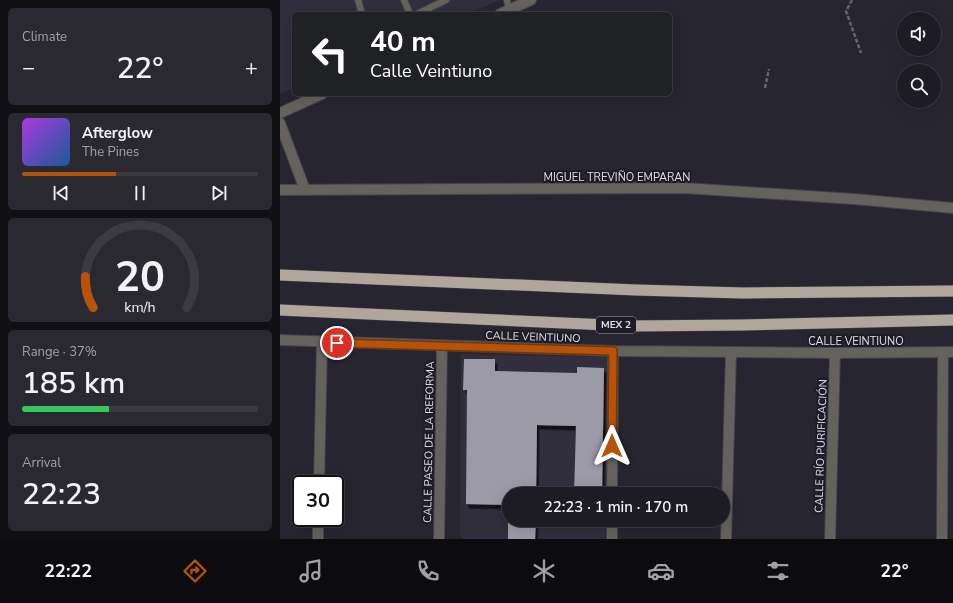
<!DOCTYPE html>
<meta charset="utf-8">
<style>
:root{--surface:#1d1c24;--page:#2a2931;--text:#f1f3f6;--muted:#a0a1a6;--line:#3b3a41;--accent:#b45309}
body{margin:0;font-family:"Nunito Sans",sans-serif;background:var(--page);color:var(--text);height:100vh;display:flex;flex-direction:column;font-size:15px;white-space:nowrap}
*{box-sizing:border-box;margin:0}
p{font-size:13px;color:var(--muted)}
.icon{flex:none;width:22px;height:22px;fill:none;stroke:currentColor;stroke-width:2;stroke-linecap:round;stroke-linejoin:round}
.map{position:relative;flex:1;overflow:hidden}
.side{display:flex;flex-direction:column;gap:8px;padding:8px;background:#100f14;width:280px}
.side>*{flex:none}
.guide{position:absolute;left:12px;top:12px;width:380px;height:84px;border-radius:6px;box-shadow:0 4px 16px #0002,0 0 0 1px var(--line);background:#202124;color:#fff;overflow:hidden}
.controls{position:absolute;left:617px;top:12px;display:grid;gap:8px}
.controls a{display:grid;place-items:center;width:44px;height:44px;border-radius:50%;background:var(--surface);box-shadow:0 4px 16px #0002,0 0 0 1px var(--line);font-size:20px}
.speed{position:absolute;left:12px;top:475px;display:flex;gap:8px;font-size:20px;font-weight:700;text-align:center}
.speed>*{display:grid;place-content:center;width:52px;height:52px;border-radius:50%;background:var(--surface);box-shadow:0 4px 16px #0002,0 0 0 1px var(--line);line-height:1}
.speed .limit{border:2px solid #111;border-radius:6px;background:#fff;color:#111}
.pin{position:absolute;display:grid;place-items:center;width:34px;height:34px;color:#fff;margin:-17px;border:2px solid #fff;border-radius:50%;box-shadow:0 1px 4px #0007}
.me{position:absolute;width:44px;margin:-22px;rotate:0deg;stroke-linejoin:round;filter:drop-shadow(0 0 3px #0008)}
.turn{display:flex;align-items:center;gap:14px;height:84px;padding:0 12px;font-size:18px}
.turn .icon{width:52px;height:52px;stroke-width:2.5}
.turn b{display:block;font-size:28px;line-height:34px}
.big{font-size:30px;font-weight:600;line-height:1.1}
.side .widget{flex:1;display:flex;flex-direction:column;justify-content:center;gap:6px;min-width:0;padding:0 14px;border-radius:6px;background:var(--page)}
.side .dial{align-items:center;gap:0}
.dial svg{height:104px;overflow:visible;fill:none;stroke:var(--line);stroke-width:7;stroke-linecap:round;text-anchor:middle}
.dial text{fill:var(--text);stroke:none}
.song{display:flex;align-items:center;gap:12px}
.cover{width:48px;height:48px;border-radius:6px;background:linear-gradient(135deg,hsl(280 70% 55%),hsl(210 70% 35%))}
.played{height:4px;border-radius:2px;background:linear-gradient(90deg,var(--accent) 40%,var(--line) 40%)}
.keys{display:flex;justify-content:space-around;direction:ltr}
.heat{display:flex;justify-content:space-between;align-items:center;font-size:22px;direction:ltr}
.charge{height:6px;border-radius:3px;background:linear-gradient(90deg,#34c759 37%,var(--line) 0)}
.trip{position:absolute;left:222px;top:487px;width:228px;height:40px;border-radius:20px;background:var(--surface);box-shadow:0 4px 16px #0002,0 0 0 1px var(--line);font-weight:600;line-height:40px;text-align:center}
.tabs{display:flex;height:64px;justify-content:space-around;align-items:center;background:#0c0b0e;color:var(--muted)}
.tabs .icon{width:28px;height:28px}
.tabs .current{color:var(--accent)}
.tabs b{font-size:18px;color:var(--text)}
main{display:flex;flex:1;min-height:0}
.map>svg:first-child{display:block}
</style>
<main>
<section class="side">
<div class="widget"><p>Climate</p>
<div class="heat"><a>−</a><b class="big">22°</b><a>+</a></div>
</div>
<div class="widget">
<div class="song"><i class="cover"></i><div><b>Afterglow</b><p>The Pines</p></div></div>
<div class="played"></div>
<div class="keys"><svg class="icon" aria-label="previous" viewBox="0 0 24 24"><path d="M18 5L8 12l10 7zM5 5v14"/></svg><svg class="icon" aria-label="pause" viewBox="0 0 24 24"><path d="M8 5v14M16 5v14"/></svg><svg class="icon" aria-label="next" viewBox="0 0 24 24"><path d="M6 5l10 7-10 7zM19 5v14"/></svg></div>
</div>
<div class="widget dial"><svg viewBox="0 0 100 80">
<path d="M14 69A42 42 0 1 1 86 69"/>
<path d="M14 69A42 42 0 0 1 8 45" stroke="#b45309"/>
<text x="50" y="56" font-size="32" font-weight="700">20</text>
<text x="50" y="72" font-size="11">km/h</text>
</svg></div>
<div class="widget"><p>Range · 37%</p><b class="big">185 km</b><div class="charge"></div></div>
<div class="widget"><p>Arrival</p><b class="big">22:23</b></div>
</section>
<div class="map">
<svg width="673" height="539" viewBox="0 0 673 539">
<defs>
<filter id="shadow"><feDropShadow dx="2.5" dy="4.5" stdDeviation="0" flood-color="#0009"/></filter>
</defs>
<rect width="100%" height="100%" fill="#272530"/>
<g fill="#312e3d">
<path d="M0,0H220L187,14H14V88L0,94Z"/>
<path d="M181,354L327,357L326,494H229V520H326L325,539H184L180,535Z"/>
</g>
<g fill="#9d9aa8" filter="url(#shadow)">
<path d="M184,359H215V371L297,373V367L324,368L322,494H294L296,426L257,425L256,494H229V505L186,504L187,390H183Z"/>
<path d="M228,520H256L255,539H228Z"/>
</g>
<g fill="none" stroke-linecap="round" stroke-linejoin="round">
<g stroke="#45434d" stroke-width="8">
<g id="service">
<path d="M78,0L82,14"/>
<path d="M124,0L130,14"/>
<path d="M227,0L229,10"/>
<path d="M137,14L166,0"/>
</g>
</g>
<g stroke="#45434d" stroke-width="12">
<g id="minor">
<path d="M0,123L25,190"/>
<path d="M0,190L404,188L574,199L673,208"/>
<path d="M0,340L333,351L555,353L673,352"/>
<path d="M39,484L42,342"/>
<path d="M332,494L333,351"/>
<path d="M38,539V518"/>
<path d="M159,539L162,346"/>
<path d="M332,539V520"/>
<path d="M446,539L451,353"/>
<path d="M550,539L555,353"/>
<path d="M662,539L663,352"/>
</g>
</g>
<g stroke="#45434d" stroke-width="12">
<g id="tertiary">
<path d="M220,14L251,0"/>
<path d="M0,113L42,94"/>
</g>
</g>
<g stroke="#45434d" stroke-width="12">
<g id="trunk">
<path d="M0,275L356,290L463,293L673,291"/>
<path d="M0,310L350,326L461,325L673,320"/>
</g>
</g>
<g stroke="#66646e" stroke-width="2.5" stroke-dasharray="4 2" stroke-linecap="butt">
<path d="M572,0L566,11L581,53"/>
<path d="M485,88L489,69"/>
</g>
<use href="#service" stroke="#65615c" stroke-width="6"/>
<use href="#minor" stroke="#65615c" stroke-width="10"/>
<use href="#tertiary" stroke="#65615c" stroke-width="10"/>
<use href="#trunk" stroke="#b0a69c" stroke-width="11"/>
</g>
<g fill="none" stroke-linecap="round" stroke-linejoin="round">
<g stroke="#753606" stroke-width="10">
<path id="route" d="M57,343L333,351L332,446"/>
</g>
<use href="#route" stroke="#b45309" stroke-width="7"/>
</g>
<g text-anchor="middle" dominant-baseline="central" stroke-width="4" stroke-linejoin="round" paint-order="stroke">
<rect fill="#1d1b26" stroke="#a6a4ad" stroke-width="1" x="316" y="317" width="40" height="16" rx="3"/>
<g font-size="10" font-weight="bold" fill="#e1dfe7">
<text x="336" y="325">MEX 2</text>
</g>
<g font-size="11" fill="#e1dfe7" stroke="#1d1b26">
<text x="337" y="177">MIGUEL TREVIÑO EMPARAN</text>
<text transform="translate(253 337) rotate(2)">CALLE VEINTIUNO</text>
<text x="576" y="341">CALLE VEINTIUNO</text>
<text transform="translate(149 442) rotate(-89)">CALLE PASEO DE LA REFORMA</text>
<text transform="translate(541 446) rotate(-88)">CALLE RÍO PURIFICACIÓN</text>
</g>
</g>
</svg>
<div class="controls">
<a><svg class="icon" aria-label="sound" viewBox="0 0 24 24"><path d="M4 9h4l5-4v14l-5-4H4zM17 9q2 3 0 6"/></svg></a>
<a><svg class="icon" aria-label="search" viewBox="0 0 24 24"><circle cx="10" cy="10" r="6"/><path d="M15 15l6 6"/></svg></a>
</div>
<div class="speed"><div class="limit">30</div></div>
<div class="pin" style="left:57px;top:343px;background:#d93025"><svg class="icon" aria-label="arrive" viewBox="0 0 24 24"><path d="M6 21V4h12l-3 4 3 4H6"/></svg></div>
<svg class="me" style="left:332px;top:446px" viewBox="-20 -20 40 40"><path d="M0-17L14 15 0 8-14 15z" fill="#b45309" stroke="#fff" stroke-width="4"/></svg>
<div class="trip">22:23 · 1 min · 170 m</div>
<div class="guide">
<div class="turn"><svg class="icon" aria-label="left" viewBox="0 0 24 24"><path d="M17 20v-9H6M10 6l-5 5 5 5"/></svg><div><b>40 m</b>Calle Veintiuno</div></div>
</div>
</div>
</main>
<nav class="tabs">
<b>22:22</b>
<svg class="icon current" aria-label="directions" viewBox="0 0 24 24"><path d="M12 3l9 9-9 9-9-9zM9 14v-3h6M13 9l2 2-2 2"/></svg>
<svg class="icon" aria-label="music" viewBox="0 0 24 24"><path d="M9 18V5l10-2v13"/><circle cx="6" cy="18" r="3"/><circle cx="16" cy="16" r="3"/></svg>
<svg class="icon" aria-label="phone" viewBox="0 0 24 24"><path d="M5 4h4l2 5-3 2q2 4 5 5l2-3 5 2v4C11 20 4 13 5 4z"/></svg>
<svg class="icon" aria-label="climate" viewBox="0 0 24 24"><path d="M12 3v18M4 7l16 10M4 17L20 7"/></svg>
<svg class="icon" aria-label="car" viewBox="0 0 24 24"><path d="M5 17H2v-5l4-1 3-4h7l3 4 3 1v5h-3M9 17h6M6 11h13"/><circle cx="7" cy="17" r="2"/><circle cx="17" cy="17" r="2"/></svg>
<svg class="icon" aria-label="filters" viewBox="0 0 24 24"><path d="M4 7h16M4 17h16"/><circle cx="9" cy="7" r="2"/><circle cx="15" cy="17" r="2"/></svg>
<b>22°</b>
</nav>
